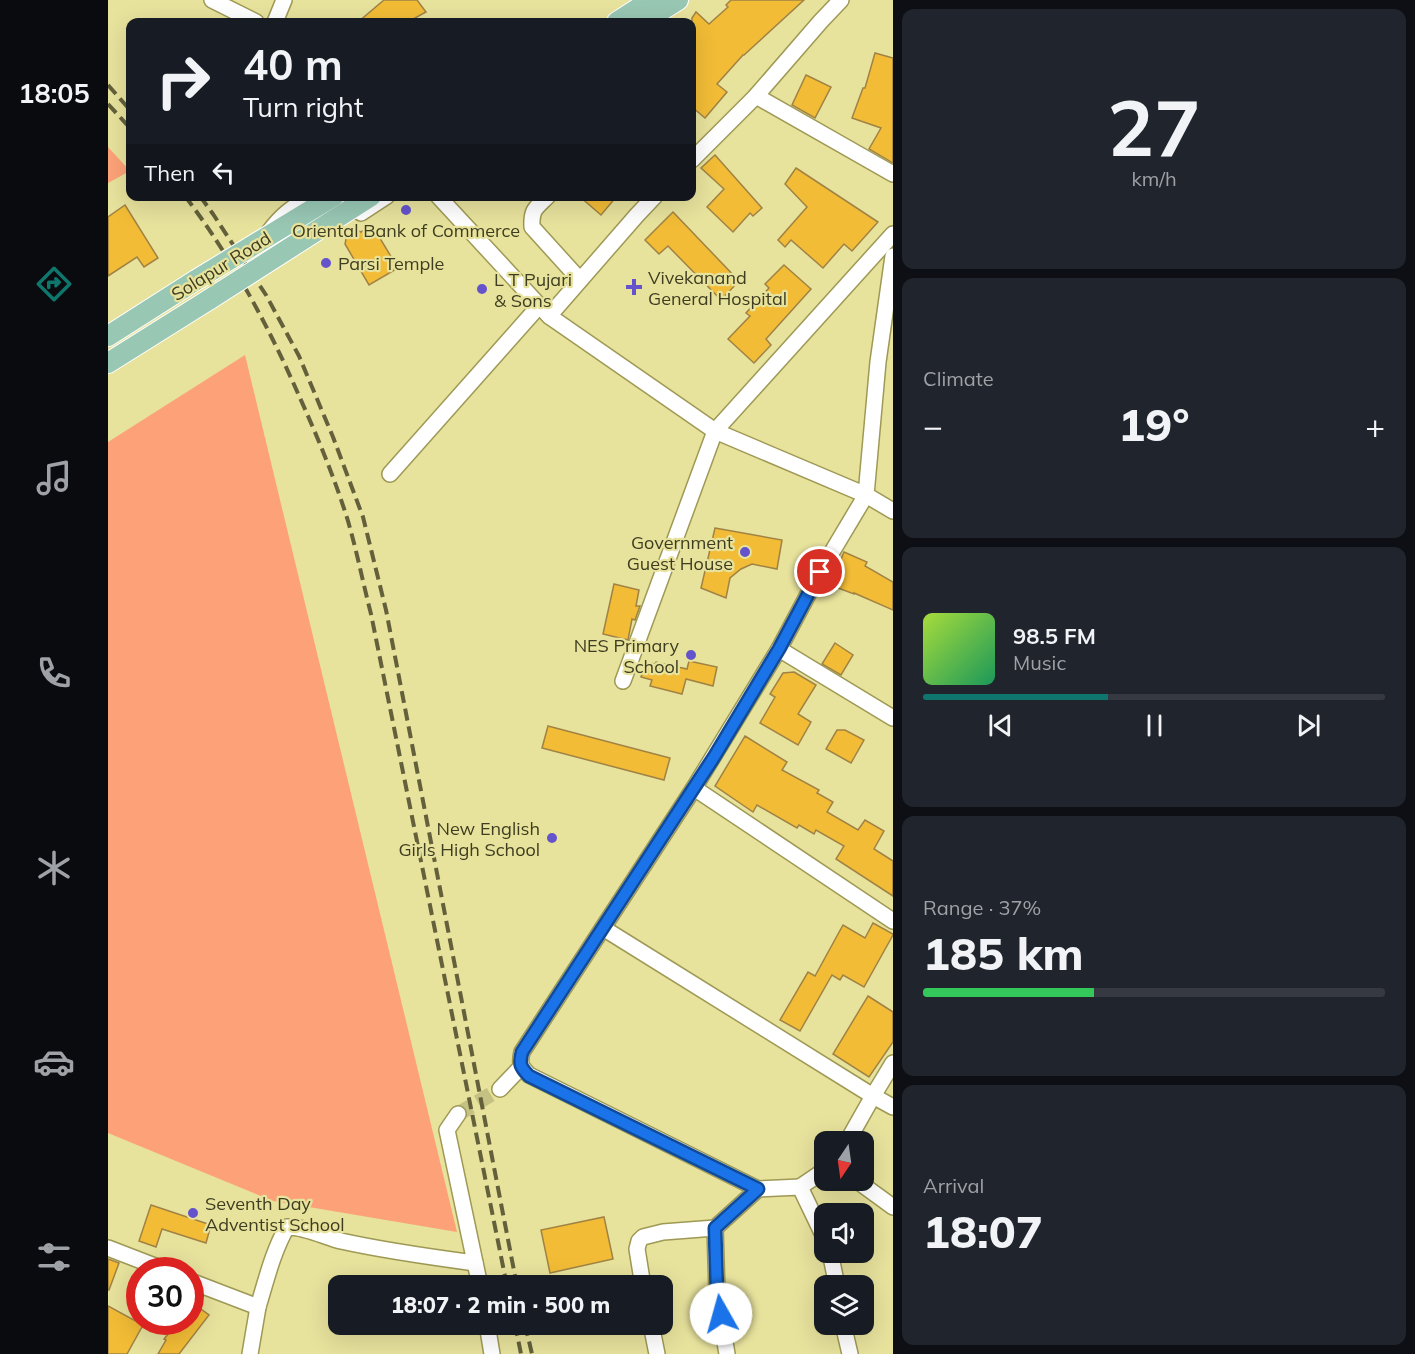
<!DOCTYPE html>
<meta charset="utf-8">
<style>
:root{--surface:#171b24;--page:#20242c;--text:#f1f3f6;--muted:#9ea1a6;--line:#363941;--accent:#0f766e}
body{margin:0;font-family:Mulish,sans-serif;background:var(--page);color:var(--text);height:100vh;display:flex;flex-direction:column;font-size:22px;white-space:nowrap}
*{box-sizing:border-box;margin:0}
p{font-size:20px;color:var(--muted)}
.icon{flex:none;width:33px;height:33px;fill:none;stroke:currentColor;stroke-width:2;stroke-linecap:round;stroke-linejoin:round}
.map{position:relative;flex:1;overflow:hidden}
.panel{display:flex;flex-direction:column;gap:9px;padding:9px;background:#0d0f14;width:522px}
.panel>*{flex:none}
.banner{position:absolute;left:18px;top:18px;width:570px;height:183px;border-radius:12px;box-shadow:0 6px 24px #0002;background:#171b24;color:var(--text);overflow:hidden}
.needle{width:39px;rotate:193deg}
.fabs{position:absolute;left:706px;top:1131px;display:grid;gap:12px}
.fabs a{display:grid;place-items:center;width:60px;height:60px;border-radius:12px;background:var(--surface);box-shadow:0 6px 24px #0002;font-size:30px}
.speed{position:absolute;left:18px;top:1257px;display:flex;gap:12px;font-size:30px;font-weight:700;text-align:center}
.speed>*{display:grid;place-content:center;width:78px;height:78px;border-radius:50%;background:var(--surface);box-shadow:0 6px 24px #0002;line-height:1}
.speed .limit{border:9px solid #d22;background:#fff;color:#111}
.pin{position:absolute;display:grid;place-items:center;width:51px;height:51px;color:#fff;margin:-26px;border:3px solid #fff;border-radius:50%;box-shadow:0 2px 6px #0007}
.me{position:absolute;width:66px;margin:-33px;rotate:353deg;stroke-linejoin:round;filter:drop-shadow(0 0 4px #0008)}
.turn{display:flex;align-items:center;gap:21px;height:126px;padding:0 18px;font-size:27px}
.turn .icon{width:78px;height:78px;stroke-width:2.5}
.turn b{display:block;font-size:42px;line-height:51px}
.then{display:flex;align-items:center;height:57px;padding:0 18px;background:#0003;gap:12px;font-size:22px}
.big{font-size:45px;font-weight:800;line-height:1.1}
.panel .widget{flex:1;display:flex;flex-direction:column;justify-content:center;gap:9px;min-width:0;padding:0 21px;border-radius:12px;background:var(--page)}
.panel .dial{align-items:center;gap:0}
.dial b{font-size:78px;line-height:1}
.song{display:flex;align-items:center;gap:18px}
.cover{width:72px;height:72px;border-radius:9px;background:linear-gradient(135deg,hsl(80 70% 55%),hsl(150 70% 35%))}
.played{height:6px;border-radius:3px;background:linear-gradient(90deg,var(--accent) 40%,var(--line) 40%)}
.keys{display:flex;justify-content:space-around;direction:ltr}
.heat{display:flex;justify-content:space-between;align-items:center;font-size:33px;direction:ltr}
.charge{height:9px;border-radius:4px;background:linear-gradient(90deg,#34c759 37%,var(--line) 0)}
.trip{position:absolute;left:220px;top:1275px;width:345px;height:60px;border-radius:12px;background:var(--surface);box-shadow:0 6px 24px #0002;font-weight:800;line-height:60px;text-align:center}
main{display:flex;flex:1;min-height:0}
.menu{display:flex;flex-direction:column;width:108px;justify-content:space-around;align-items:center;background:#090b0e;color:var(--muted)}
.menu .icon{width:42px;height:42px}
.menu .selected{color:var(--accent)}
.menu b{font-size:27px;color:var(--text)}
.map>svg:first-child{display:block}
</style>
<main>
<nav class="menu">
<b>18:05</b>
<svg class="icon selected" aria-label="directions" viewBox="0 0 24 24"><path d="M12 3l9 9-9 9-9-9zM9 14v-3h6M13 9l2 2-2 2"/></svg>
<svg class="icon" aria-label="music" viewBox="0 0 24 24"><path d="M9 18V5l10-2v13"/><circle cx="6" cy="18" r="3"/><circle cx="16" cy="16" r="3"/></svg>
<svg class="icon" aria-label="phone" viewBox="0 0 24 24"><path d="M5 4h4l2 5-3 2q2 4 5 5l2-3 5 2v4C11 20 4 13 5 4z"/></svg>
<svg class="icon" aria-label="climate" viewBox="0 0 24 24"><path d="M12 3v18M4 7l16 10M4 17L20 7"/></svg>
<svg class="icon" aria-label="car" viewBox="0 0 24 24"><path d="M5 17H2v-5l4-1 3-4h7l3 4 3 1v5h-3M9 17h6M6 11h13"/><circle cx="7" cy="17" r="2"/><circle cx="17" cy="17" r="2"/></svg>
<svg class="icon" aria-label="filters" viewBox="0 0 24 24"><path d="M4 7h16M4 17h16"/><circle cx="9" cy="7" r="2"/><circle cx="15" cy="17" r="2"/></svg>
</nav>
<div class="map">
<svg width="785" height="1354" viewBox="0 0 785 1354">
<rect width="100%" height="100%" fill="#e7e29c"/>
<g fill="#fda278">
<path d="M0,147L22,171L0,183Z"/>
<path d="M137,355L349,1232L165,1201L0,1133V442Z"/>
</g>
<g fill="#f2bc36" stroke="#a08344" stroke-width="1.5">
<path d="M276,0H309L318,12L300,22H250Z"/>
<path d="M623,0H696L636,55H635L609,84L619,92L597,118L584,107V18L588,12L601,24L620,7L618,5Z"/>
<path d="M767,53L785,58V163L761,149L773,128L744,118L755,88H757Z"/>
<path d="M698,75L723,87L707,118L684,105Z"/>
<path d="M607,155L654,208L645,216L642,213L625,232L599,207L616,189L593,168Z"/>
<path d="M688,168L770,222L744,251L736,244L715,268L683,240L677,247L670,240L699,207L677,184Z"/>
<path d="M471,196H509L493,215Z"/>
<path d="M17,205L50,258L36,267L29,257L0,276V217Z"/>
<path d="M565,212L631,281L613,300L560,246L551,254L537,240Z"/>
<path d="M261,226L268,235H270L290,268L261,285L237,244L238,239L251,231L253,232Z"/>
<path d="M676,265L703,289L658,339L663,345L646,363L620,339L642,316L638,313L661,288L657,284Z"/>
<path d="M607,528L674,540L669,569L644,564L633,569L622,578L618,598L593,588Z"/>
<path d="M736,552L759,562L757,566L785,582V610L746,593V594L722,585Z"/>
<path d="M506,584L531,590L528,606H532L527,620L524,619L520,640L495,634Z"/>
<path d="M727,643L745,655L733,675L714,664Z"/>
<path d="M581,661L609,667L605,686L578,679L574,694L542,686L544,680L533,677L537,662L547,664L548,662L579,669Z"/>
<path d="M686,672L708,685L690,714L703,722L690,745L652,723L667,697L662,694L675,673Z"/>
<path d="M440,726L562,758L556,780L434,748Z"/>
<path d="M729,730H737L756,740L743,763L718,749Z"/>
<path d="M637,736L679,762L674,770L711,790L709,793L725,802L719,812L750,830L757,820L776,831L766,849L785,861V896L728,859L736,846L708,830L706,834L691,825L689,828L649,805L645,812L607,786Z"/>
<path d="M765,923L785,934V935L756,987L735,975L732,980L724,975L692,1031L672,1020L700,972L707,976L735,925L757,938Z"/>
<path d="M760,996L785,1012V1042L761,1077L725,1054Z"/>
<path d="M43,1205L103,1225L98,1243L54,1229L48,1247L31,1241Z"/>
<path d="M496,1217L505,1259L442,1273L433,1230Z"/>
<path d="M0,1259L11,1263L1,1290H0Z"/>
<path d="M82,1301L101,1315L71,1354H50L58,1340L56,1339L70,1322H82Z"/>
<path d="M0,1306L35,1325L19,1354H0Z"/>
</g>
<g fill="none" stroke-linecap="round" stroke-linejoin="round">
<path stroke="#c5c183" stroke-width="15" stroke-dasharray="15 8" stroke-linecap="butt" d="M350,1114L392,1089"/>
<g stroke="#9e9955" stroke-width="18">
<g id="minor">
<path d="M104,0L148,22"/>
<path d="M167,22L176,0"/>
<path d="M648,96L785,174"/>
<path d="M584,160L648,96L713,21L733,0"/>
<path d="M330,196L441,316L607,431L758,495L785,511"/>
<path d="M440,196C428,208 423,209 424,227L472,280"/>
<path d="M253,213L279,196"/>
<path d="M161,232C174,214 184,208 203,196"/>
<path d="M785,256L770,362L758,495L712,572L671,649L586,788L785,921"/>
<path d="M441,316L529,215L547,196"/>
<path d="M282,474L431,306"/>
<path d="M671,649L785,718"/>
<path d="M515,681L607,431L785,234"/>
<path d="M586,788L414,1052C411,1064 413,1067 421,1075L650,1189L692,1187L717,1239"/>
<path d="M495,928L765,1096L785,1063"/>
<path d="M392,1089L413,1067"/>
<path d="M350,1114L339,1130L372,1286"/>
<path d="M739,1142L765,1096L785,1107"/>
<path d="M748,1180L785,1207"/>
<path d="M692,1187L717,1170"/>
<path d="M607,1228L609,1294L619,1354"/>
<path d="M0,1248L57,1270"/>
<path d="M722,1252L729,1286"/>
<path d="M82,1281L150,1307L142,1354"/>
<path d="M535,1286L529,1249L531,1241L535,1237L555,1232L607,1228L650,1189"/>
<path d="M150,1307C158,1281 165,1251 179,1227C195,1226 217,1237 233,1241C278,1251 322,1257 367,1263"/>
<path d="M379,1324L384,1354"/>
<path d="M543,1324L549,1354"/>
<path d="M735,1324L742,1354"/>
</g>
</g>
<g stroke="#fff" stroke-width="22">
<g id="major">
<path d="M509,22L543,0"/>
<path d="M535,22L570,0"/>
<path d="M0,336L88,280"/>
<path d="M0,363L102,299"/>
</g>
</g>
<use href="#minor" stroke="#fff" stroke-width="15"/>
<use href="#major" stroke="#98c7b4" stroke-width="20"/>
<g stroke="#63603b" stroke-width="4" stroke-dasharray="12 6" stroke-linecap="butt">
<path d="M0,85L22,110"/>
<path d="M0,104L22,128"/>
<path d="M77,196C124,258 161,327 192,398C210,438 227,479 240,521C249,552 255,583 263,614L399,1286"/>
<path d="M92,196L105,214L158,295L191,356L225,437L255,517L278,610L409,1286"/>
<path d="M407,1324L413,1354"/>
<path d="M417,1324L424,1354"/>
</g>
<g stroke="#fff" stroke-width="22" stroke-linecap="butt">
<g id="major-bridge">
<path d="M88,280L226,196"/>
<path d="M102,299L263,196"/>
</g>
</g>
<use href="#major-bridge" stroke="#98c7b4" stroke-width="20"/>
</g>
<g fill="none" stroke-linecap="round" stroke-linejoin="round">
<g stroke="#114b97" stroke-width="15">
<path id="route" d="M613,1314L609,1294L607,1228L650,1189L421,1076C412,1067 411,1064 414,1052L606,757L671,649L712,572"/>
</g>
<use href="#route" stroke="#1a73e8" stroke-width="10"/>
</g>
<g fill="#6553cc" stroke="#e7e29c" stroke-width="2">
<circle cx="298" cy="210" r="6"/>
<circle cx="218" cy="263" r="6"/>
<path d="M523 278h6v6h6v6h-6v6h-6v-6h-6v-6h6z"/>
<circle cx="374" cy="289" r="6"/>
<circle cx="637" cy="552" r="6"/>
<circle cx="583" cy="655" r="6"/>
<circle cx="444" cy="838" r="6"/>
<circle cx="85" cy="1213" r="6"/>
</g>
<g text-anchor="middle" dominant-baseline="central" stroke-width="4.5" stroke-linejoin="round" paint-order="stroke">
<g font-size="18" fill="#3f3d21" stroke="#e7e29c" text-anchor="start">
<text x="298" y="230" text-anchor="middle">Oriental Bank of Commerce</text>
<text x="230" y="263">Parsi Temple</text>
<text x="540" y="277">Vivekanand<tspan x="540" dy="21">General Hospital</tspan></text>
<text x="386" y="279">L T Pujari<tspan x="386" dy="21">&amp; Sons</tspan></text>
<text x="625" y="542" text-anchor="end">Government<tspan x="625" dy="21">Guest House</tspan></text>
<text x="571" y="645" text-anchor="end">NES Primary<tspan x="571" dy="21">School</tspan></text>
<text x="432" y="828" text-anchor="end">New English<tspan x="432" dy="21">Girls High School</tspan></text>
<text x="97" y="1203">Seventh Day<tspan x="97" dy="21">Adventist School</tspan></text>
</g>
<g font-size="18" fill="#3f3d21" stroke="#e7e29c">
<text transform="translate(113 266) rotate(-32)">Solapur Road</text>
</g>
</g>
</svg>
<div class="fabs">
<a><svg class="needle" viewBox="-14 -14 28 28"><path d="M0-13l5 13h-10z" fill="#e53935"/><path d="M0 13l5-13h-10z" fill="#9ea1a6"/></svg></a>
<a><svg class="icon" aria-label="sound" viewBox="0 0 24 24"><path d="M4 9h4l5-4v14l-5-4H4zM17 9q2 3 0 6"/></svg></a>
<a><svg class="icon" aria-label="layers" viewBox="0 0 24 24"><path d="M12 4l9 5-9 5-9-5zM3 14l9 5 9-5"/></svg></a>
</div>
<div class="speed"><div class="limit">30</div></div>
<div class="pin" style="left:712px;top:572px;background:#d93025"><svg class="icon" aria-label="arrive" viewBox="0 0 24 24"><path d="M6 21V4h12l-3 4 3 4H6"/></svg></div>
<svg class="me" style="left:613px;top:1314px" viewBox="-20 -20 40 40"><circle r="19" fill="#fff"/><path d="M0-13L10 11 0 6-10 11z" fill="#1a73e8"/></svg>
<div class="trip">18:07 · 2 min · 500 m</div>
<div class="banner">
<div class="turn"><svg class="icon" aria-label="right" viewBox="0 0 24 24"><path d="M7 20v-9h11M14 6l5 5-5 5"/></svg><div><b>40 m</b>Turn right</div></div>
<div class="then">Then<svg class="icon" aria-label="left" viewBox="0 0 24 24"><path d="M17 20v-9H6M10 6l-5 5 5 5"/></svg></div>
</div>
</div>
<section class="panel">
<div class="widget dial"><b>27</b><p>km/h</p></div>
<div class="widget"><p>Climate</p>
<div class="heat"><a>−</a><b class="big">19°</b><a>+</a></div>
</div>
<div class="widget">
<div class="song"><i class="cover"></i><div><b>98.5 FM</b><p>Music</p></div></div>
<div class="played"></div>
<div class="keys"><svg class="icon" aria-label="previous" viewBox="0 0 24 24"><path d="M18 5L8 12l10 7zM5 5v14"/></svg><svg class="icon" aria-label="pause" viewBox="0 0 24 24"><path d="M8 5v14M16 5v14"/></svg><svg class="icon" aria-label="next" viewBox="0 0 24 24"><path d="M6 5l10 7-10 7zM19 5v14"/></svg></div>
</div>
<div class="widget"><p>Range · 37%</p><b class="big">185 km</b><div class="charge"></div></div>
<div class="widget"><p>Arrival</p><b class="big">18:07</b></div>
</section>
</main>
